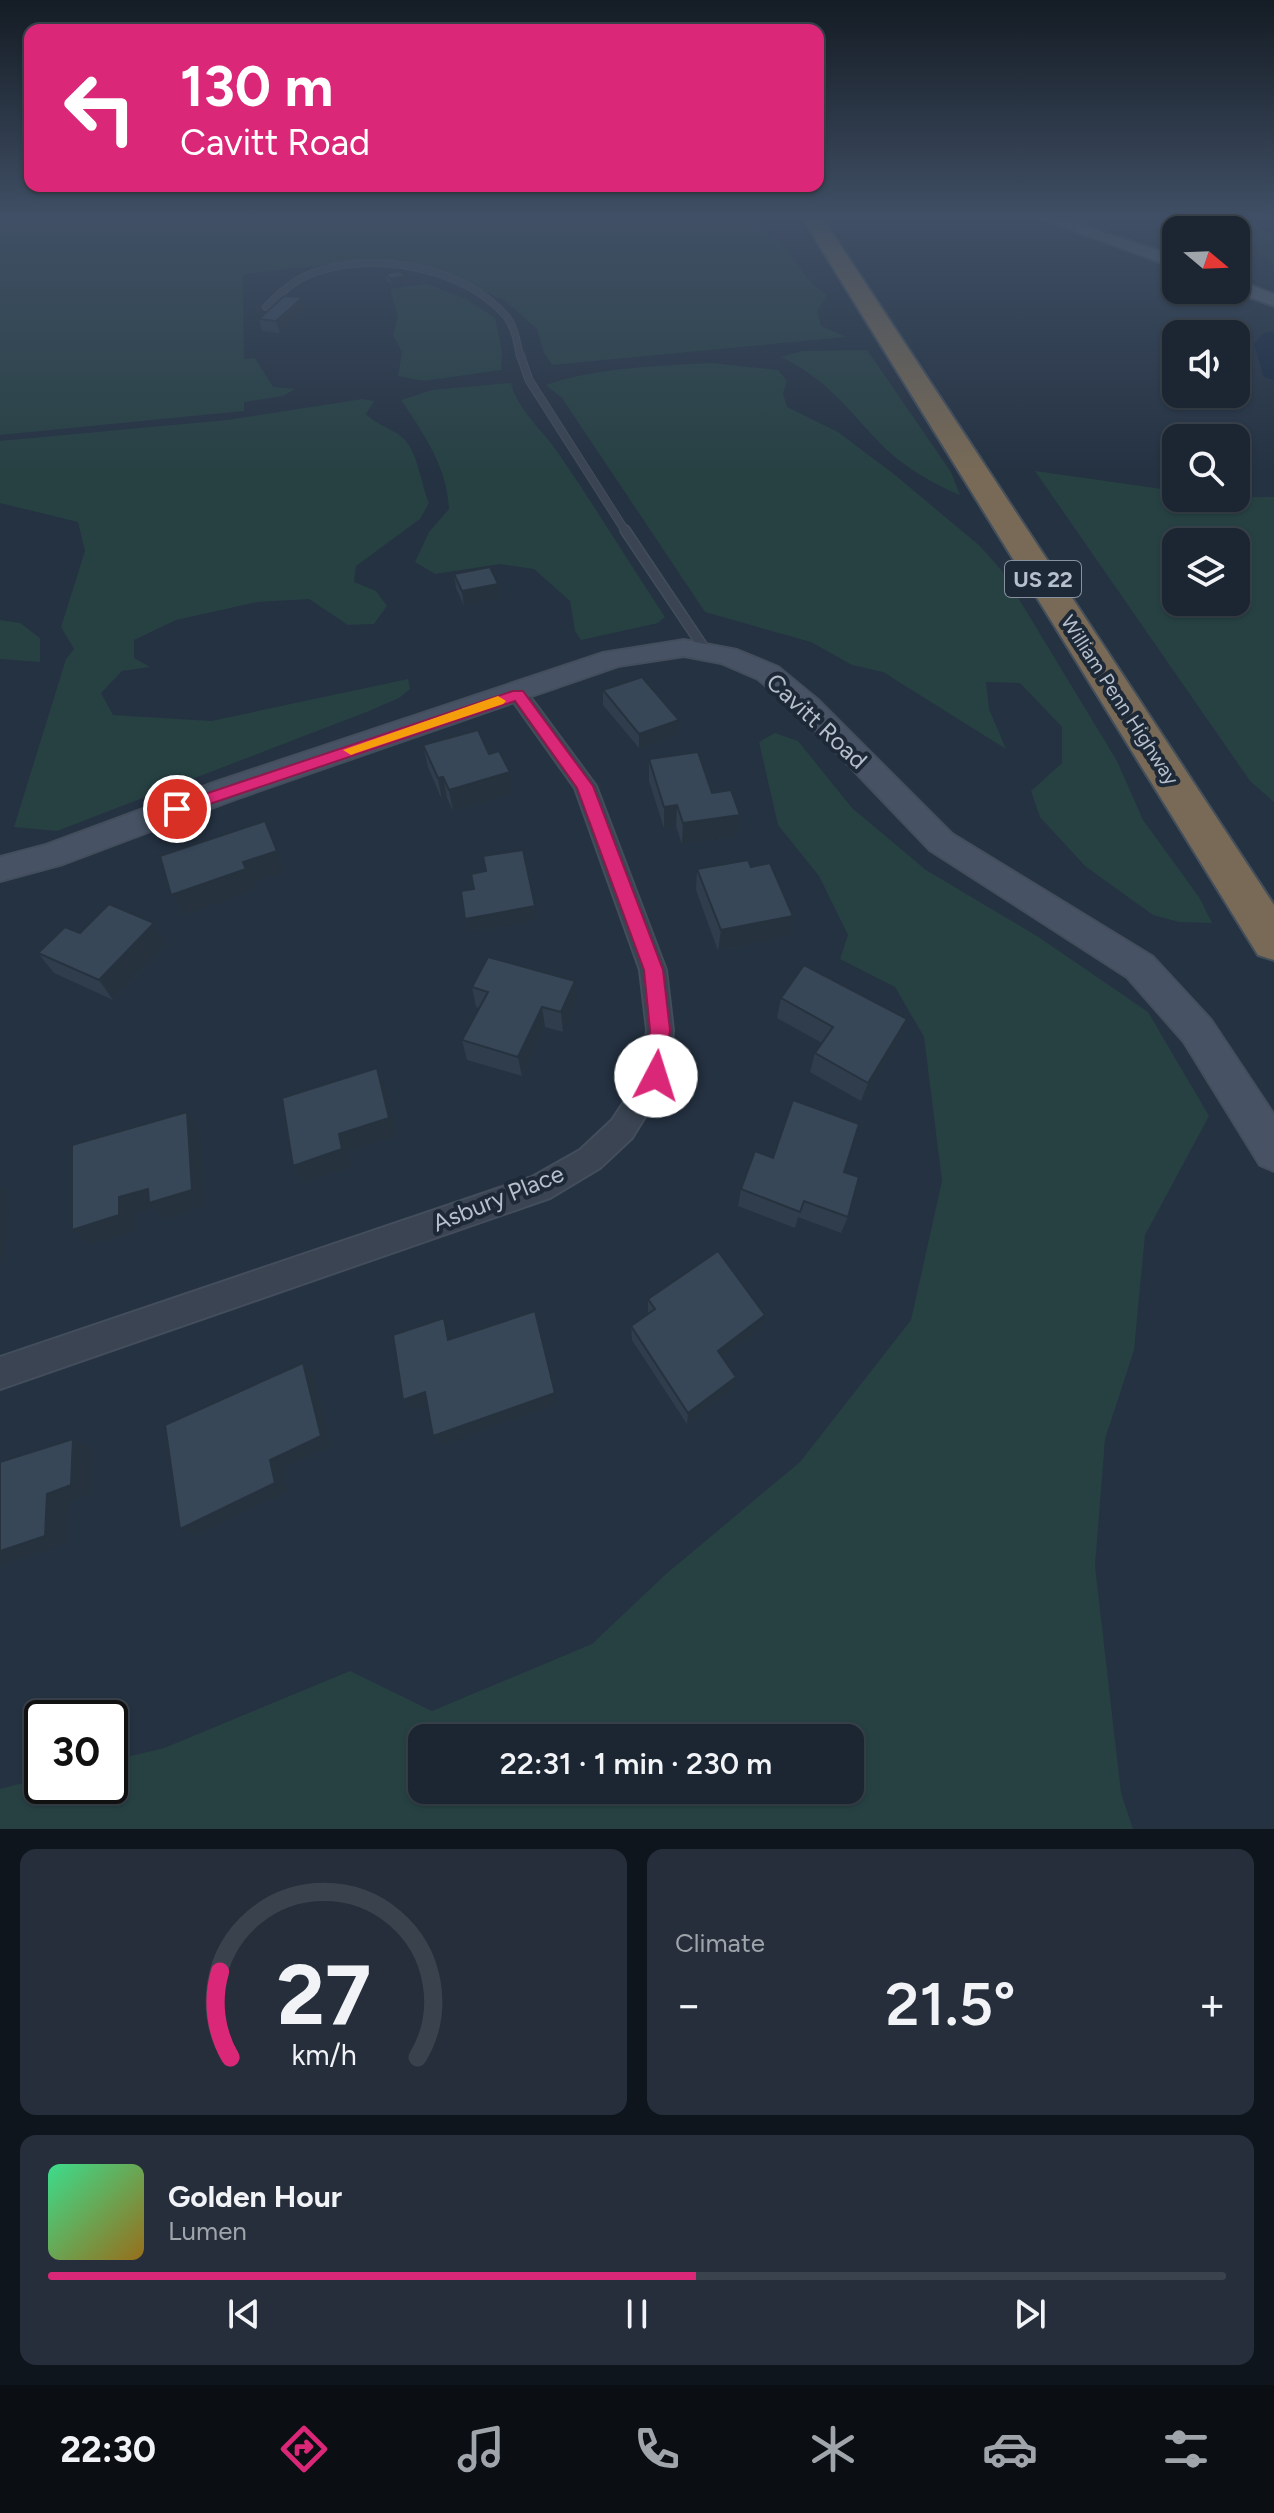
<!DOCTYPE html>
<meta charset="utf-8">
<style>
:root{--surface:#1c2632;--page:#252e3a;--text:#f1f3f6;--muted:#a0a5ac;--line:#3a434d;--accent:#db2777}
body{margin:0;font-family:Figtree,sans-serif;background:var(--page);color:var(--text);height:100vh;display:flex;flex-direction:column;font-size:30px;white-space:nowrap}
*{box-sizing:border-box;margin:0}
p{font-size:26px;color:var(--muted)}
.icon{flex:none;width:44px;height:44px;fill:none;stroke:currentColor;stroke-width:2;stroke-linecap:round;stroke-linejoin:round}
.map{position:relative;height:1829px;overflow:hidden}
.drawer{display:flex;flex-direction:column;gap:20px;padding:20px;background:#0f151c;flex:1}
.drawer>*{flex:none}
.hud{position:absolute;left:24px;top:24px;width:800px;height:168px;border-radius:16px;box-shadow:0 2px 6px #0004,0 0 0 2px var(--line);background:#db2777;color:#fff;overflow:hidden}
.needle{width:52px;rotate:109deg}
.buttons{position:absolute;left:1162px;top:216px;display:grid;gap:16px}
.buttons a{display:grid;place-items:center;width:88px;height:88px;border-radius:16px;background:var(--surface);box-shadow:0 2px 6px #0004,0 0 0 2px var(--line);font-size:40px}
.speed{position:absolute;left:24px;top:1700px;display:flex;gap:16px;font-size:40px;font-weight:700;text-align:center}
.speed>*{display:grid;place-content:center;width:104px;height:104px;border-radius:50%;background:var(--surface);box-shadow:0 2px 6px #0004,0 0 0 2px var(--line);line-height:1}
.speed .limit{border:4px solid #111;border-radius:12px;background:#fff;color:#111}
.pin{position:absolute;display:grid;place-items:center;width:68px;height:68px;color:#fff;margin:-34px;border:4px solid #fff;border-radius:50%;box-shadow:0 2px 8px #0007}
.me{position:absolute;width:88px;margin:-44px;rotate:5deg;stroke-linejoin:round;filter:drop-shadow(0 0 6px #0008)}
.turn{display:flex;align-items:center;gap:28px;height:168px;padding:0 24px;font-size:36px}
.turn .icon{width:104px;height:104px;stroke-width:2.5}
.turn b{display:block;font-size:56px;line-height:68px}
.big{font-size:60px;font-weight:600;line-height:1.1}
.drawer .tile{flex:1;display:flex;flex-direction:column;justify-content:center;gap:12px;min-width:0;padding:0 28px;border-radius:16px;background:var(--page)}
.drawer .dial{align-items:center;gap:0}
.dial svg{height:208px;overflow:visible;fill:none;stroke:var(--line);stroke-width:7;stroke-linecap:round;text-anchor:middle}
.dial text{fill:var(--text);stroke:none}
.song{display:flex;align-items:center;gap:24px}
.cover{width:96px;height:96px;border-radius:12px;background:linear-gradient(135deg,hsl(150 70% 55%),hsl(40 70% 35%))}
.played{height:8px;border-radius:4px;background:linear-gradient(90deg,var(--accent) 55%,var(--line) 55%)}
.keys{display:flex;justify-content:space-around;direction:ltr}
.heat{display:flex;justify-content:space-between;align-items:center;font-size:44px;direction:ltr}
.drawer .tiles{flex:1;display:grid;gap:20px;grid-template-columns:1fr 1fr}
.tile:last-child{grid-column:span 2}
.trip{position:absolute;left:408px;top:1724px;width:456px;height:80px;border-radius:16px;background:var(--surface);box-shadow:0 2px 6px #0004,0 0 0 2px var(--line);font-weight:600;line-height:80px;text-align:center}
.tab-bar{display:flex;height:128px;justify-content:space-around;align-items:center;background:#0b0f14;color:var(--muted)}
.tab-bar .icon{width:56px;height:56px}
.tab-bar .current{color:var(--accent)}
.tab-bar b{font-size:36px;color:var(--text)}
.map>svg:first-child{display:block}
</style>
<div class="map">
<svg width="1274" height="1829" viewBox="0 0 1274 1829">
<rect width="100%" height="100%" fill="#253242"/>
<g fill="#274143" fill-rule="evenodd">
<path d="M0,216H747C760,226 775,236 786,249C804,269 802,279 827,295L817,311L821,326L846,337L552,365L544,353L537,329L504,300L439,272L399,260L361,261L251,273L243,275L244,359L255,358L273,387L295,389L283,396L244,402V411L0,435Z"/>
<path d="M1216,216H1274V266L1246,235Z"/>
<path d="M427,284L466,299L495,318L502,351L501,370L424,381L398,376L402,352L393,335L398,317L390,289Z"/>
<path d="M867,350L951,472L960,495C931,483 899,464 878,441C845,406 826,379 781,357L802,351Z"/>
<path d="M712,363L778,370L787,381L783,393L787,407L838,432L895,475L980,546L1002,571L1117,761L1143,820L1199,897L1212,923L1179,922L1153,915L1085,866L1040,817L1031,791L1062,763V727L1020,683L986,682L989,709L1006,749L883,672L852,665L811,642L705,612L562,398L546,385C598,367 657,366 712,363Z"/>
<path d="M511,383C516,408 545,433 559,454C596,508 629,563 665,617L658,623L581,640L575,631L570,601L534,569L500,564L435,574L415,562L429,532L449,509C447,467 424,434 401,400L432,390Z"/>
<path d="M363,399L374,401L366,414C378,426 395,430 403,438C418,452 421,484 429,503L420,519L356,566L354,582L376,591L387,606L374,624L348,625L309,599L257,602L176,620L134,640V658L150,667L122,671L101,693L113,715L211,721L408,679L410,689L399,698L369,711L57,831L14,827L66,659L74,649L61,627L85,551L78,522L0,503V441L227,420Z"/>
<path d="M1035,471L1176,491V498L1274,497V802L1250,781ZM1176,542H1236V602H1176Z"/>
<path d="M0,620L20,623L40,638V662L0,659Z"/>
<path d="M775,733L798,741L852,808L926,870L1037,936L1148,1012L1209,1116L1145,1235L1134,1350L1105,1439L1095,1566L1121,1793L1133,1829H0V1789L42,1778V1786H110V1761L164,1748L350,1671L432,1711L592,1644L666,1574L800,1462L911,1320L942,1181L924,1037L895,987L840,959L848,935L819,876L778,825L759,742ZM422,1738H850V1790H422Z"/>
</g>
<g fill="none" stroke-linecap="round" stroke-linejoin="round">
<g fill="#172a41" fill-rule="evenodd">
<path d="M1242,216L1274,219V236Z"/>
<path d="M1274,331V380L1264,377L1254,344L1264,333Z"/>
</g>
<g stroke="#434d5b" stroke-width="8">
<path id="lane-far2" d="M266,307C279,294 293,281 310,274C370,250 463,266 506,316C515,327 517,342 520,356"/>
</g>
<g stroke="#434d5b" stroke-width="9">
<path id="lane-far1" d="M520,354L529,380L626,532"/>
</g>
<g stroke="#434d5b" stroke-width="12">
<path id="lane" d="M625,530L706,651"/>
</g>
<g stroke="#434d5b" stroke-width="4">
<path id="street" d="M518,688L525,690L596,786L666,970L673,1030L670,1076L632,1138L600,1168L550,1198L0,1389V1357L532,1177L580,1150L612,1120L643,1073L647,1030L640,970L575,788L508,694Z"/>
</g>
<g stroke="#434d5b" stroke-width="4">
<path id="secondary" d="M684,640L737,650L778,667L818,700L952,834L1153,957L1211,1020L1274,1115V1171L1260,1165L1184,1042L1127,977L930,850L798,712L758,679L721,663L684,656L618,666L241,797L63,864L0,881V857L46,845L219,781L603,653Z"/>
</g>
<g stroke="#434d5b" stroke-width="4">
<g id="primary">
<path d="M1034,216H1057L1176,257V268Z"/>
<path d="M1236,280L1274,294V306L1230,290H1236Z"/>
</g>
</g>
<g stroke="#444f5c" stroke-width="4">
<path id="highway" d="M801,216H821L1274,905V960L1258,955Z"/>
</g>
<use href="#lane-far2" stroke="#3a4452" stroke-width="6"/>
<use href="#lane-far1" stroke="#3a4452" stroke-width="7"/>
<use href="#lane" stroke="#3a4452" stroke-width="9"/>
<use href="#street" fill="#3a4452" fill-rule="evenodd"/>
<use href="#secondary" fill="#475365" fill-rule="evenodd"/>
<use href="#primary" fill="#586372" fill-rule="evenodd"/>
<use href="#highway" fill="#786a56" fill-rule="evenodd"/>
</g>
<g fill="#2f3d4c">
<path d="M385,274L405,276L406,282L392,285L386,280Z"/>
<path d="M277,304L306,310L280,333L262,331L259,319Z"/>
<path d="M454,574L498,584L500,598L464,606L456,588Z"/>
<path d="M603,690L679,720L678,734L639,748L603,705Z"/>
<path d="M423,745L489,754L510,772L513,794L453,811L447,798L442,800L428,767Z"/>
<path d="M649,759L712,793L737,836L682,844L676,826L664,828L649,781Z"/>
<path d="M751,867L793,916L789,936L718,951L696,890L697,869Z"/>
<path d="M154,923L167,944L113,1000L54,973L38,953L80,933Z"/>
<path d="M472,987L577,1001L563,1032L545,1027L522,1076L467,1060L462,1040L479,1008L476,1007Z"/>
<path d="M781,998L907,1019L900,1038L861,1101L810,1072L815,1053L822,1043L777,1018Z"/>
<path d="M773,1158L844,1172L848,1217L841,1233L798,1217L795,1228L738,1206L741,1189Z"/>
<path d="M648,1299L761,1329L723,1358L733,1389L687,1424L632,1340L631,1326L648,1314Z"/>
</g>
<g fill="#26323e">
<path d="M405,276L406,282L392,285L391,279Z"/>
<path d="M303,297L306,310L280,333L276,321Z"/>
<path d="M498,584L500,598L464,606L462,591Z"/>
<path d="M679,720L678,734L639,748V734Z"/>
<path d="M510,772L513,794L453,811L449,790Z"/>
<path d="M443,777L447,798L442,800L438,778Z"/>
<path d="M677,805L676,826L664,828V807Z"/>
<path d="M740,815L737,836L682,844L683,823Z"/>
<path d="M277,851L286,872L253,883L255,890L183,916L171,895L243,862Z"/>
<path d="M535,906L537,920L468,933L465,919Z"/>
<path d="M793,916L789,936L718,951L721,930Z"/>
<path d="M154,923L167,944L113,1000L99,980Z"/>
<path d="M575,981L577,1001L563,1032L561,1012Z"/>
<path d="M542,1007L545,1027L522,1076L518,1057Z"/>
<path d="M907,1019L900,1038L861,1101L868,1083Z"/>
<path d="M377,1068L385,1087L397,1136L348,1152L351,1167L304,1183L293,1166L339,1134Z"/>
<path d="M187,1112L200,1130L206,1206L164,1220L153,1208L135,1214L136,1231L90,1245L72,1230L119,1197Z"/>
<path d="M0,1186L10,1195L4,1261L0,1262Z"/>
<path d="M765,1315L761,1329L715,1364L718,1351Z"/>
<path d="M444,1318L450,1332L454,1352L448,1340Z"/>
<path d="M303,1363L314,1375L332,1446L284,1469L288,1492L197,1536L180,1529L270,1460Z"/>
<path d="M736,1377L733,1389L687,1424L688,1413Z"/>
<path d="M425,1392L432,1404L412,1411L403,1400Z"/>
<path d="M555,1393L558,1404L440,1446L433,1436Z"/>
<path d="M73,1439L93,1449L92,1494L69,1502L67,1543L0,1566V1551Z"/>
</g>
<g fill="#374758" stroke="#26323e" stroke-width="2">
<path d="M399,271L405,276L391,279L385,274Z"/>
<path d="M284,296L303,297L276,321L259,319Z"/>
<path d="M490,567L498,584L462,591L454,574Z"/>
<path d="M642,677L679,720L639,734L603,690Z"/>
<path d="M478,730L489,754L499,751L510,772L449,790L443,777L438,778L423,745Z"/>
<path d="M698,752L712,793L731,790L740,815L683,823L677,805L664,807L649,759Z"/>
<path d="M265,821L277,851L243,862L246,869L171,895L160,856Z"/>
<path d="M523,850L535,906L465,919L461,891L474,889L471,874L486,871L483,856Z"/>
<path d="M748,860L751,867L770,863L793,916L721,930L697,869Z"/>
<path d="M109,904L154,923L99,980L38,953L65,927L80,933Z"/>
<path d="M488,957L575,981L561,1012L542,1007L518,1057L462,1040L488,992L472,987Z"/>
<path d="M804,965L907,1019L868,1083L815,1053L833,1027L781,998Z"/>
<path d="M377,1068L389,1118L339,1134L342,1149L293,1166L282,1098Z"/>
<path d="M793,1100L859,1124L844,1172L859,1177L848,1217L804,1201L800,1212L741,1189L755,1151L773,1158Z"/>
<path d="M187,1112L192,1190L149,1203L148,1189L119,1197V1215L72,1230V1145Z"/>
<path d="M718,1251L765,1315L718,1351L736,1377L688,1413L631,1326L655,1309L648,1299Z"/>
<path d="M535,1311L555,1393L433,1436L425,1392L403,1400L393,1335L444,1318L448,1340Z"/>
<path d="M303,1363L321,1436L270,1460L275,1483L180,1529L165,1425Z"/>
<path d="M73,1439L71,1485L47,1494L45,1536L0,1551V1462Z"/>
</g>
<linearGradient id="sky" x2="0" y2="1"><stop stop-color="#141c24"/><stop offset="0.46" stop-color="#404f65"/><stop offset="1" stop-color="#404f65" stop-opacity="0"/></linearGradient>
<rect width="1274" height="472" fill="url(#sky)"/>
<path fill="#db2777" stroke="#8e194d" stroke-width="2" d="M513,691H523L593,786L663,970L670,1030L663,1083H649L646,1076L650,1030L644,970L577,788L515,701L183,813H172L169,809L172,805Z"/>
<path fill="#f59e0b" d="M498,696L506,701L503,704L356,753L351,755L343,750Z"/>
<g text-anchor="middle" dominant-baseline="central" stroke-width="8" stroke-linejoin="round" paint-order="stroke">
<g font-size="20" fill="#b6bfcc" stroke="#1e2937">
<text transform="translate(1120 700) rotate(57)">William Penn Highway</text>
</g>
<rect fill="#1e2937" stroke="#88929f" stroke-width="2" x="1005" y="561" width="76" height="36" rx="6"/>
<g font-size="22" font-weight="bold" fill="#b6bfcc">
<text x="1043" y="579">US 22</text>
</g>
<g font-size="24" fill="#b6bfcc" stroke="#1e2937">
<text transform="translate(817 721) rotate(43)">Cavitt Road</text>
<text transform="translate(498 1198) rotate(-22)">Asbury Place</text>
</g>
</g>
</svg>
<div class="buttons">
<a><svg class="needle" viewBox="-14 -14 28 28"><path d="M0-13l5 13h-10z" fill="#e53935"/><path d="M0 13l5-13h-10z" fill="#a0a5ac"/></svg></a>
<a><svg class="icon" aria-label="sound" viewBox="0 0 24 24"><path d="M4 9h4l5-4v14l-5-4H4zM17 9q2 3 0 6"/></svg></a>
<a><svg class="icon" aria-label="search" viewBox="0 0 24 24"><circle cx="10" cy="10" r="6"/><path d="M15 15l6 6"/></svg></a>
<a><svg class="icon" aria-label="layers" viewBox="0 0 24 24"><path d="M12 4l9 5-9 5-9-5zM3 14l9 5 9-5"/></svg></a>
</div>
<div class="speed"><div class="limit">30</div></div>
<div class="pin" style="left:177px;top:809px;background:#d93025"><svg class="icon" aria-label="arrive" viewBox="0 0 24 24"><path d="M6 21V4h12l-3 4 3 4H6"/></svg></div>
<svg class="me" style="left:656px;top:1076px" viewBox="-20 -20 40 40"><circle r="19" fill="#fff"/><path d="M0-13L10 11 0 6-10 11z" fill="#db2777"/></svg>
<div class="trip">22:31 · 1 min · 230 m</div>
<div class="hud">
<div class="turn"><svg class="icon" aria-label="left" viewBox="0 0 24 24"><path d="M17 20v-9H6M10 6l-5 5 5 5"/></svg><div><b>130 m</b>Cavitt Road</div></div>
</div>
</div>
<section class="drawer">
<div class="tiles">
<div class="tile dial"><svg viewBox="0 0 100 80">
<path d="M14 69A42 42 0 1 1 86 69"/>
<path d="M14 69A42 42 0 0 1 10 36" stroke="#db2777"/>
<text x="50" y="56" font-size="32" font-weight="700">27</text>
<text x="50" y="72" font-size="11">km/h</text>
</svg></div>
<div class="tile"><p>Climate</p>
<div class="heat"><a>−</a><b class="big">21.5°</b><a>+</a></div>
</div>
<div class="tile">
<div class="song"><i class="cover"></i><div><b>Golden Hour</b><p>Lumen</p></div></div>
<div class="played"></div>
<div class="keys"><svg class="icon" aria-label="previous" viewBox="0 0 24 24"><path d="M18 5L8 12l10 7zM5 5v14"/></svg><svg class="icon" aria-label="pause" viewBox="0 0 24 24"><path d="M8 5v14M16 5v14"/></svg><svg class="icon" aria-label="next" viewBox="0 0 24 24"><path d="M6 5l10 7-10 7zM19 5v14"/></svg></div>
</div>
</div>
</section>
<nav class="tab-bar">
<b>22:30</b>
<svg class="icon current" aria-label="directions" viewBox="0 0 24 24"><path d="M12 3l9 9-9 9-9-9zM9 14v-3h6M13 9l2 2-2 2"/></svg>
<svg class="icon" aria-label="music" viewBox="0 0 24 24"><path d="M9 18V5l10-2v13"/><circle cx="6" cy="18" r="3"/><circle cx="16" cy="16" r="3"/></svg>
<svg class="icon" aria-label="phone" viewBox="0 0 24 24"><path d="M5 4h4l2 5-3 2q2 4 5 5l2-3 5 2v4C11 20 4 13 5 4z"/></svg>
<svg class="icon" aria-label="climate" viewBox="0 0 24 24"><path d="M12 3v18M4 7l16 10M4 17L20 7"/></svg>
<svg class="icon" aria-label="car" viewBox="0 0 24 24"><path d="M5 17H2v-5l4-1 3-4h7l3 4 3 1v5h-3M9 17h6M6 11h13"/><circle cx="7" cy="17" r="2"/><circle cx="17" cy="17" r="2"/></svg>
<svg class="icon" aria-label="filters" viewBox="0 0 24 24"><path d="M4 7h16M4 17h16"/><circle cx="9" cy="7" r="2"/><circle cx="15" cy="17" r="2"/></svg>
</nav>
